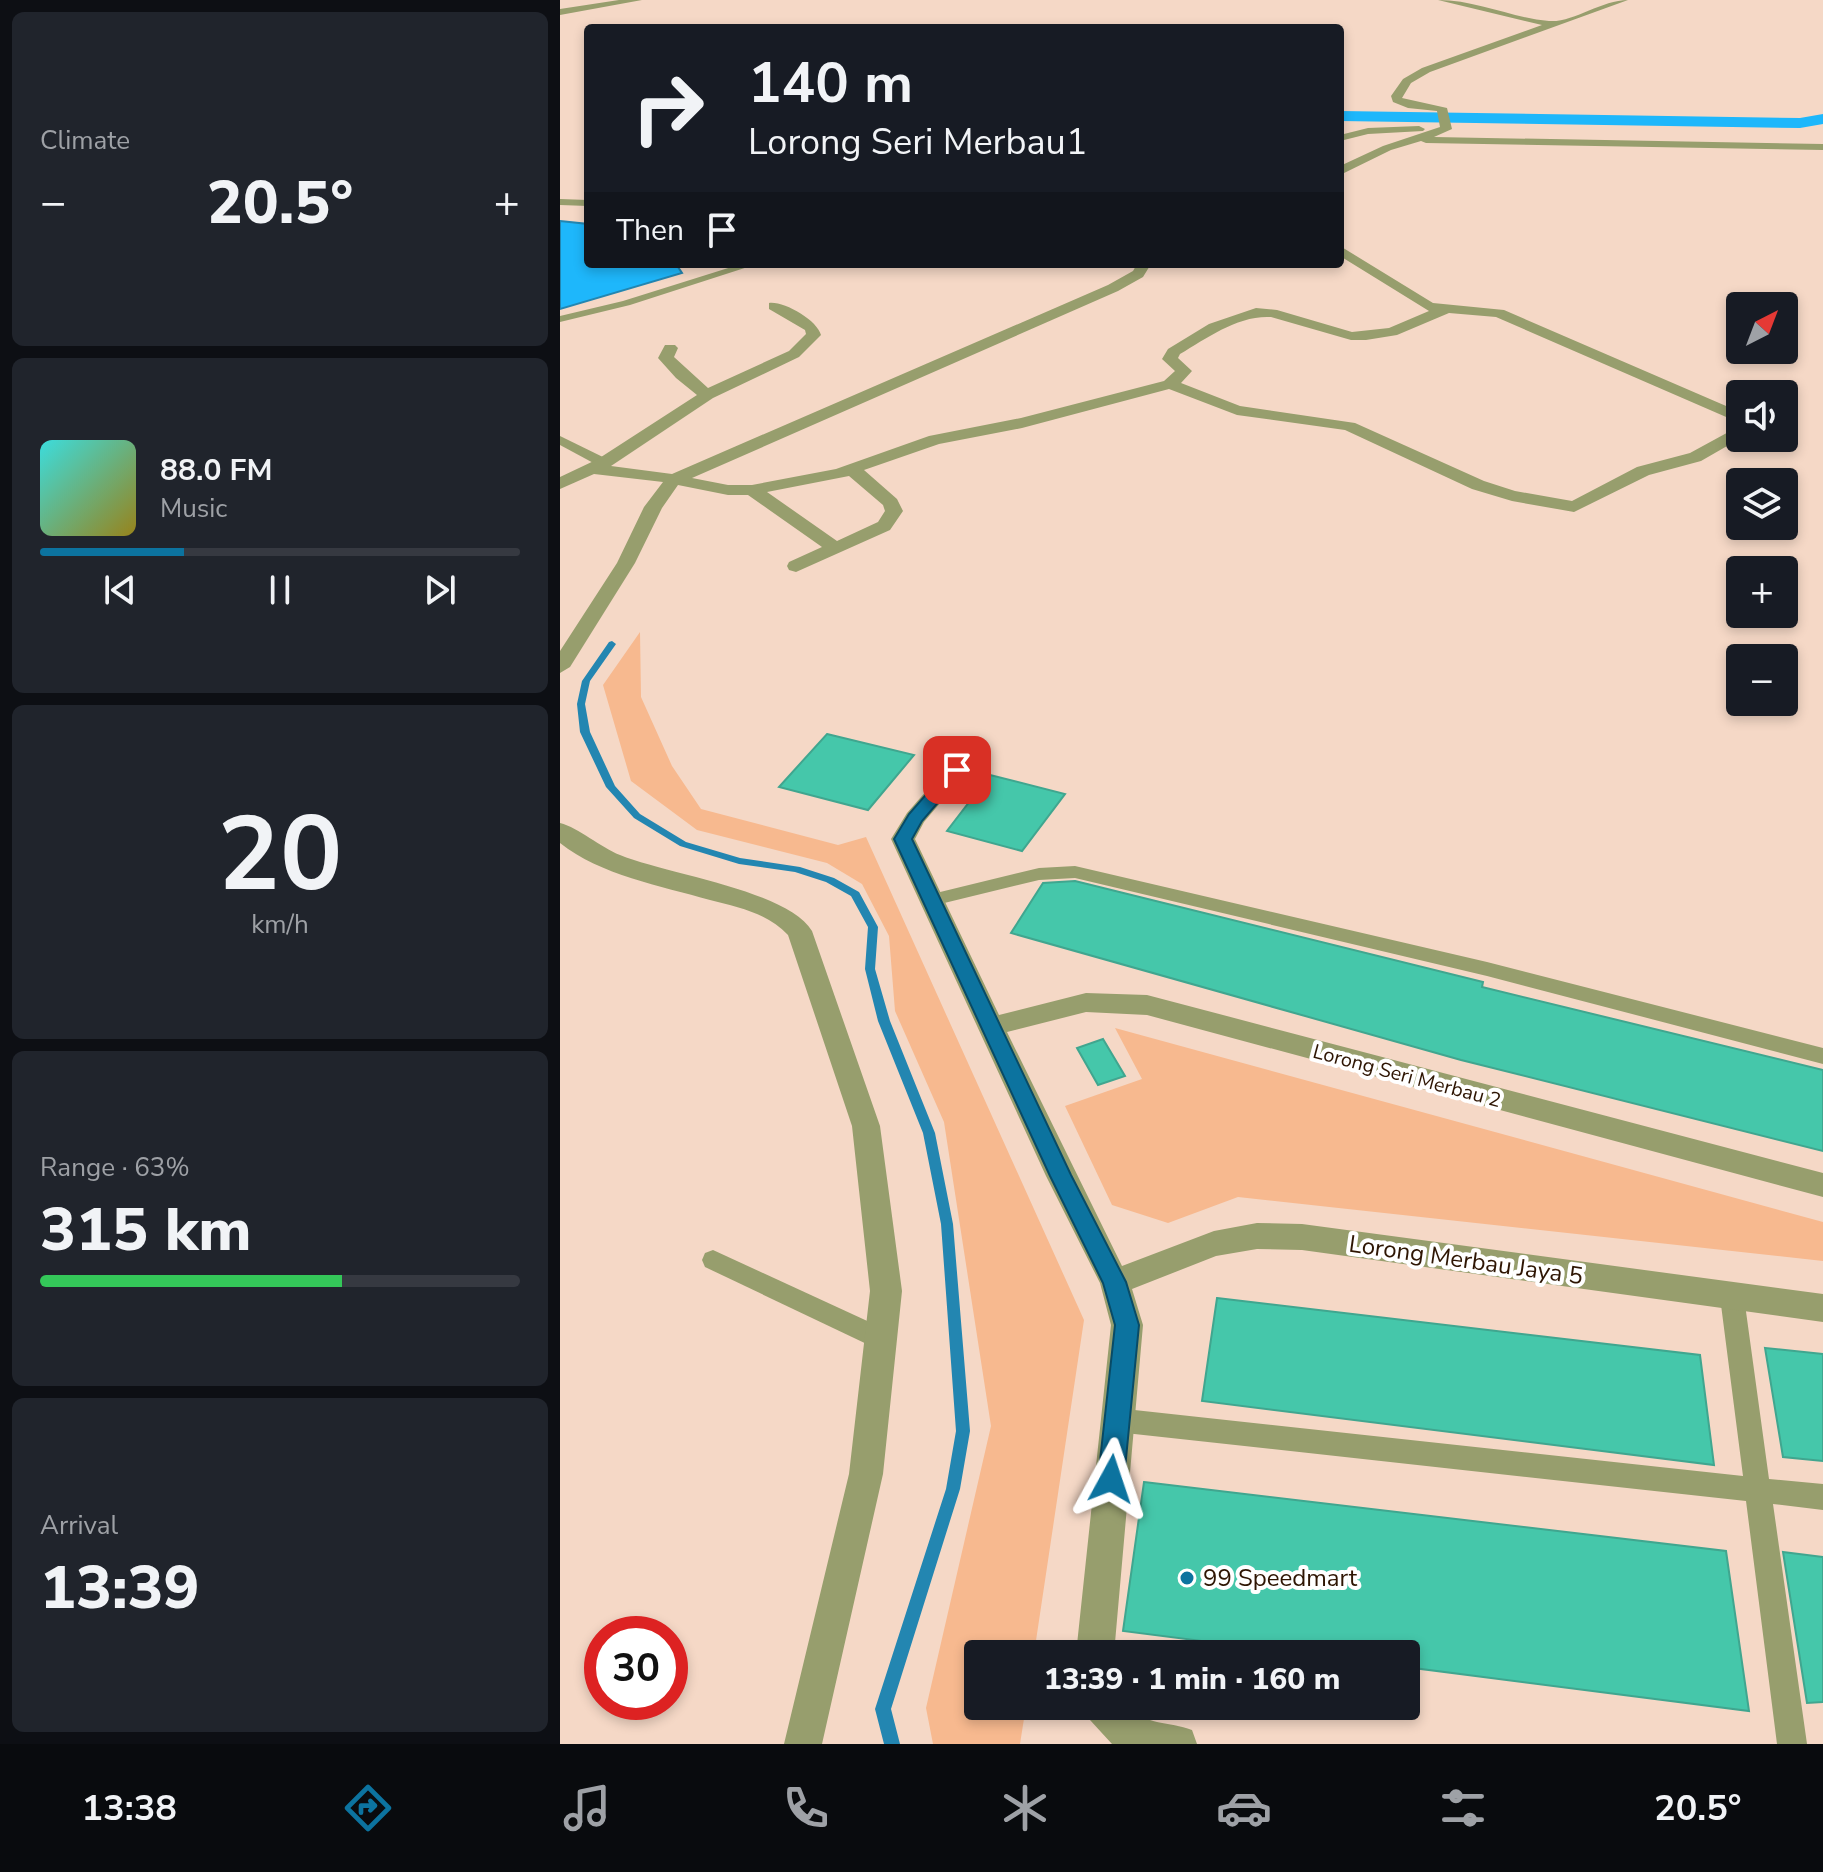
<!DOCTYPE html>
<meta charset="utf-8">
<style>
:root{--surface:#171b24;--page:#20242c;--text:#f1f3f6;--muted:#9ea1a6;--line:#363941;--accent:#0c739f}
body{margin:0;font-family:"Nunito Sans",sans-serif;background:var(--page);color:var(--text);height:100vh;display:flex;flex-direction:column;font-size:30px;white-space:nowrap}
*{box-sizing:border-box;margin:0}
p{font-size:26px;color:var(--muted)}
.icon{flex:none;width:44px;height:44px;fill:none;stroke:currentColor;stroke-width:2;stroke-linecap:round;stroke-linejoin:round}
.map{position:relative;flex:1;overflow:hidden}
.side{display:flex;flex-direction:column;gap:12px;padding:12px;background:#0d0f14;width:560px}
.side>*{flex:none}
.banner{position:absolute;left:24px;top:24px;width:760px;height:244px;border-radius:8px;box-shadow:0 4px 12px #0003;background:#171b24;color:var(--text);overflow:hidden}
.needle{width:52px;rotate:42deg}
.controls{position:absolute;left:1166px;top:292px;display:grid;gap:16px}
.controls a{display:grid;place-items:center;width:72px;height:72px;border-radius:8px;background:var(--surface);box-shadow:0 4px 12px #0003;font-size:40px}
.speed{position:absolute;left:24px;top:1616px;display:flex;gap:16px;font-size:40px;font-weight:700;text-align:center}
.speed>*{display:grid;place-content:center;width:104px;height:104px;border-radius:50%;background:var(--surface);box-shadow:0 4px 12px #0003;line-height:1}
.speed .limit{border:12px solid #d22;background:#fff;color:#111}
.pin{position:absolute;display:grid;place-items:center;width:68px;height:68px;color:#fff;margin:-34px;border-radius:16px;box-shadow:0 4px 12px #0006}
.me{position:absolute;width:88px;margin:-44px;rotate:5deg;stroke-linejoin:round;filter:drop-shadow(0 0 6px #0008)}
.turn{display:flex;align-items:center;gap:28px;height:168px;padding:0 32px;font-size:36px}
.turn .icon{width:104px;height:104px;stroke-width:2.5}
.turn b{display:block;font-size:56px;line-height:68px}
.then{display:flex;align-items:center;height:76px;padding:0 32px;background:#0003;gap:16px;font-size:30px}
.big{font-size:60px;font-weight:800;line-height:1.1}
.side .tile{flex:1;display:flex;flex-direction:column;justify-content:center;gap:12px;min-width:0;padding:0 28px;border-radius:12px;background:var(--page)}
.side .dial{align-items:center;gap:0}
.dial b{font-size:104px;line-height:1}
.song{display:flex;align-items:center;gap:24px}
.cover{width:96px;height:96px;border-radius:12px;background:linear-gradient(135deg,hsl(180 70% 55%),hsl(50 70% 35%))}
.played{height:8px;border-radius:4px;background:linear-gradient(90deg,var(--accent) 30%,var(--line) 30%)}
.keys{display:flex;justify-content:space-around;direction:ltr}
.heat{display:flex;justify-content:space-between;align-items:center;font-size:44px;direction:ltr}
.charge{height:12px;border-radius:6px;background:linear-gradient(90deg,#34c759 63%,var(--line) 0)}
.trip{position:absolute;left:404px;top:1640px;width:456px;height:80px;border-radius:8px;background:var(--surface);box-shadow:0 4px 12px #0003;font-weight:800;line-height:80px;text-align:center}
.menu{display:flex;height:128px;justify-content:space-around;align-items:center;background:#090b0e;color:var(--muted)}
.menu .icon{width:56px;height:56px}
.menu .active{color:var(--accent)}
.menu b{font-size:36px;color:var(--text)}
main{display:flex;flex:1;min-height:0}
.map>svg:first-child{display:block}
</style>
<main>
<section class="side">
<div class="tile"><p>Climate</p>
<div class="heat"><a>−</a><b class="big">20.5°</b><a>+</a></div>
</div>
<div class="tile">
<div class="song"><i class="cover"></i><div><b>88.0 FM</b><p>Music</p></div></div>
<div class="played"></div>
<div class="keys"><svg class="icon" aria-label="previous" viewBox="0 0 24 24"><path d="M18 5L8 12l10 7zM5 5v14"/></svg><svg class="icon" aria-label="pause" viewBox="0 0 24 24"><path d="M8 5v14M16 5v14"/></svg><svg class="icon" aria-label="next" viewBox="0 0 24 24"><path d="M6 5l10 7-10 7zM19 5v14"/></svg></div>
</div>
<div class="tile dial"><b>20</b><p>km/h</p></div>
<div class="tile"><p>Range · 63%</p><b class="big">315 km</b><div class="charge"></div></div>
<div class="tile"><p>Arrival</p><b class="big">13:39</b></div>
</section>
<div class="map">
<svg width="1263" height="1744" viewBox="0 0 1263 1744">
<rect width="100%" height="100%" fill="#f5d8c6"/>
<g fill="#f7b98f">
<path d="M80,632L81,697L112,766L141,809L278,845L306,837L524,1320L474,1654H418V1706H466L460,1744H373L366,1708L431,1426L384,1122L335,1011L329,936L302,884L267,863L137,830L71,781L43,685Z"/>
<path d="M555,1028L1263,1222V1261L678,1197L608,1223L552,1205L505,1106L582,1079Z"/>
</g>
<path fill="#1eb7fb" stroke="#2386b1" stroke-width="2" d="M0,221L28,224V264H116L122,273L0,309Z"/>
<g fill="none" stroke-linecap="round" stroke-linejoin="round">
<path fill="#2386b1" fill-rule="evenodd" d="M52,641L56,644L30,681L25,704L30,732L55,786L80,814L126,842L180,858L240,867L274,878L299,892L318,927L315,969L330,1021L375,1133L393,1224L410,1431L400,1489L331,1709L340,1744H324L315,1709L386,1489L396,1431L381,1224L363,1133L318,1021L305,969L308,927L291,896L266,882L235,872L179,864L120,846L74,818L46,787L20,732L17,704L22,681L49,642Z"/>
<path fill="#1eb7fb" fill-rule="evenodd" d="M780,111L1240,118L1263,114V124L1240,128L780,121Z"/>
</g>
<g fill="#45c7aa" stroke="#40a68f" stroke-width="2">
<path d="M267,734L354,755L308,810L219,787Z"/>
<path d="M430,775L505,794L462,851L387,831Z"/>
<path d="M515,881L923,982L922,987L1263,1070V1151L901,1060L451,933L483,883Z"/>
<path d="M543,1039L565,1076L538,1085L517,1048Z"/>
<path d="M657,1298L1140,1355L1154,1465L642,1401Z"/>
<path d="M1205,1348L1263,1354V1461L1223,1457Z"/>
<path d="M584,1482L1166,1551L1189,1711L846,1667V1654H743L563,1631Z"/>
<path d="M1223,1552L1263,1557V1702L1247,1703Z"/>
</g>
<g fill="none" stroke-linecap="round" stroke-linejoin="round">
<g fill="#979e6d" fill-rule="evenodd">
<path d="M0,199L28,200V206L0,205Z"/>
<path d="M181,264H197L70,305L0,322V316L63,301Z"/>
<path d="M0,436L49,460L50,463L39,466L0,445Z"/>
<path d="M515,866L927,962L1263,1048V1064L927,976L515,878L479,880L372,906L363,900L372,894L479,868Z"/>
<path d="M153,1250L329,1331L333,1339L329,1347L321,1350L313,1347L145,1267L142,1260L145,1253Z"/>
<path d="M1172,1287L1180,1290L1184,1297L1209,1479L1263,1484V1510L1213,1504L1247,1744H1217L1186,1501L556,1432L547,1428L543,1420L547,1412L556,1408L1183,1476L1160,1297L1164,1290Z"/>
</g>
<g fill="#979e6d" fill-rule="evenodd">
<path d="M59,0H82L0,15V9Z"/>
<path d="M878,0C917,0 952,18 989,21C1013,23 1041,0 1068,0L870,72L851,83L842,98L887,108L892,129L874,137L1263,144V150L866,143L861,141L831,150L780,175V166L823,146L880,127L877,111L848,108L833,102L831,96L843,79L862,68L982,25Z"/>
<path d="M859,126L865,129L863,131L808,134L780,141V135L808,128Z"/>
<path d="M780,246L873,303L944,310L1180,412V423L936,317L889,313L837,335L806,340H791L711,317C678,315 647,338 620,354L618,358L632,371L621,383L680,406L795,423L924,481L955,491L1012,501L1077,467L1130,453L1174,429L1180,427L1181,438L1141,461L1089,475L1014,512L952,501L912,489L785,430L677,415L609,389L462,428L379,444L304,470L337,499L343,511L330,530L236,572L229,570L227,566L229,562L262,547L188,495H168L118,485L102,508L75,563L10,667L0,673V651L57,563L84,507L103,482L34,474L0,489V477L38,459L137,395L116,378L98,358L105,345H115L118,348L114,357L148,388L229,351L246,334L245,330L209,309V303C224,301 257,320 261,335L239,357L153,398L51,466L112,474L548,285L573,271L577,264H591L583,277L558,291L132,478L168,485H192L276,469L369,436L461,418L604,381L615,371L602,359L608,349L649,324L696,308L717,310L792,332L829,328L869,311L780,256ZM289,476L323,505L325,511L318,522L277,541L207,492Z"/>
<path d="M397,763L405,765L408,770L364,822L355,839L439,1015L526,993L587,995L1263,1173V1197L587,1015L526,1012L447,1032L562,1266L654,1231L697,1223L742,1224L1263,1294V1322L742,1250L697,1249L656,1256L572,1289L583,1325L554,1654H516L551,1325L540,1283L486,1176L331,839L347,813L389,765Z"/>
<path d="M0,823C19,828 40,847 60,855C106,874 227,890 252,931L320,1126L342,1291L323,1474L262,1744H224L289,1474L310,1291L292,1126L228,935C207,913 178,907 150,900C101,886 40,875 0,843Z"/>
<path d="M525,1706H568C586,1726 609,1721 632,1730L637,1744H552L530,1720Z"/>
</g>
</g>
<path fill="#0c739f" stroke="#084b67" stroke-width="2" d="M397,765L406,770L362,821L352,839L511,1175L566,1282L579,1325L564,1479L560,1487L551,1491L542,1487L538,1479L555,1325L543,1283L490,1176L334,839L349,814L391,766Z"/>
<circle fill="#0c739f" stroke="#fff" stroke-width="3" cx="627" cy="1578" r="8"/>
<g text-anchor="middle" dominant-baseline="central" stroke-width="8" stroke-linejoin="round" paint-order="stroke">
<g font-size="20" fill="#2e1503" stroke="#fff">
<text transform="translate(847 1076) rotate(15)">Lorong Seri Merbau 2</text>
</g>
<g font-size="24" fill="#2e1503" stroke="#fff">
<text transform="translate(906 1260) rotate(8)">Lorong Merbau Jaya 5</text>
</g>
<g font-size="24" fill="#2e1503" stroke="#fff" text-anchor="start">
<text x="643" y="1578">99 Speedmart</text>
</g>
</g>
</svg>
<div class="controls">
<a><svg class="needle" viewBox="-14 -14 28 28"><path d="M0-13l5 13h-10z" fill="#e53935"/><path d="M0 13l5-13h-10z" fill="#9ea1a6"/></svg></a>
<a><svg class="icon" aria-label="sound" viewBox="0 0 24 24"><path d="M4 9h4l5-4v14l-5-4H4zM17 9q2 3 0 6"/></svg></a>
<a><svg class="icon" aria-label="layers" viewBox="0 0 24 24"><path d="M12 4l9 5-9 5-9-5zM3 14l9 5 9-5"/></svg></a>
<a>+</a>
<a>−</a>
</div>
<div class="speed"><div class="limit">30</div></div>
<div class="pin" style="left:397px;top:770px;background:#d93025"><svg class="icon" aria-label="arrive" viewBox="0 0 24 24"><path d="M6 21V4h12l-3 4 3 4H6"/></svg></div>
<svg class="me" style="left:551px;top:1479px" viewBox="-20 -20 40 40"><path d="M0-17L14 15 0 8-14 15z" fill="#0c739f" stroke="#fff" stroke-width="4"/></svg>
<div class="trip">13:39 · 1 min · 160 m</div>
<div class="banner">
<div class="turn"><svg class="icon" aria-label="right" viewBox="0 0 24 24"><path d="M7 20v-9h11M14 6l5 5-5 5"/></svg><div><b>140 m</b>Lorong Seri Merbau1</div></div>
<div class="then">Then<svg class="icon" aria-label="arrive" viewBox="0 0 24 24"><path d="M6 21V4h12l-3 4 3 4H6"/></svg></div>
</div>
</div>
</main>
<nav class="menu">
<b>13:38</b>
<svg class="icon active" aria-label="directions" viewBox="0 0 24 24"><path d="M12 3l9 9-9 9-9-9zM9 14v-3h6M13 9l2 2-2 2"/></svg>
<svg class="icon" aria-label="music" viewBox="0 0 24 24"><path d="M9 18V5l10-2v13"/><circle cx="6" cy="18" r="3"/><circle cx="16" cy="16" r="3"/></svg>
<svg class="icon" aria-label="phone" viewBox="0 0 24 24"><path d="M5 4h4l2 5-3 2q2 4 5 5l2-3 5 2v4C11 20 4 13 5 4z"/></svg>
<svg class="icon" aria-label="climate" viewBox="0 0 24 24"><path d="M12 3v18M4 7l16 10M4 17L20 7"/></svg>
<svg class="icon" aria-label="car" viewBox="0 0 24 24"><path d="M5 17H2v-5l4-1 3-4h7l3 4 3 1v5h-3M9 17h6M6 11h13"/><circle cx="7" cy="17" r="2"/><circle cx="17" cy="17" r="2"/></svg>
<svg class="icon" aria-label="filters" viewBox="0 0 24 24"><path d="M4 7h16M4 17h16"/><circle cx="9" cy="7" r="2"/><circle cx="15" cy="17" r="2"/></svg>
<b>20.5°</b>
</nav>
